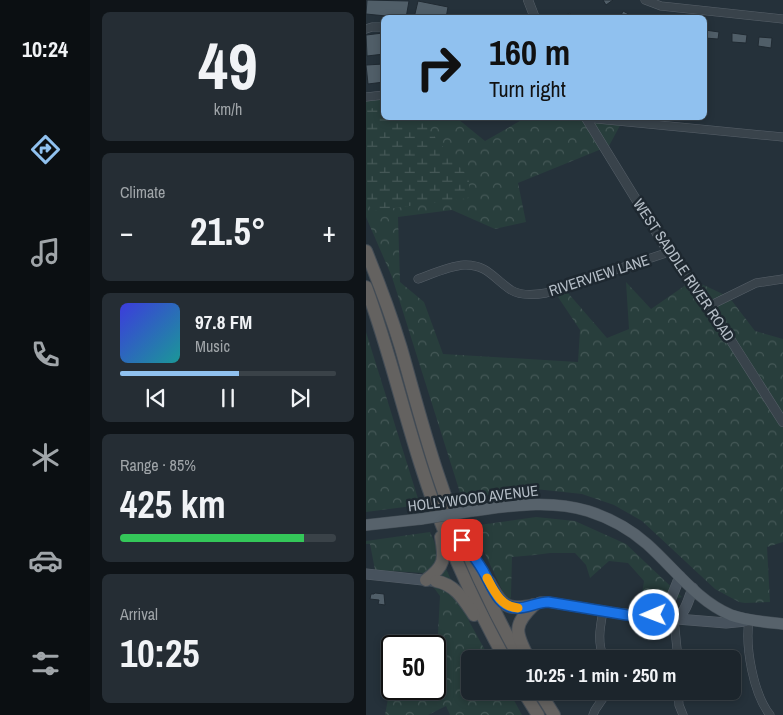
<!DOCTYPE html>
<meta charset="utf-8">
<style>
:root{--surface:#1c252c;--page:#252d34;--text:#f1f3f6;--muted:#a0a5a9;--line:#3a4248;--accent:#90c1ef}
body{margin:0;font-family:"Archivo Narrow",sans-serif;background:var(--page);color:var(--text);height:100vh;display:flex;flex-direction:column;font-size:19px;white-space:nowrap}
*{box-sizing:border-box;margin:0}
p{font-size:16px;color:var(--muted)}
.icon{flex:none;width:28px;height:28px;fill:none;stroke:currentColor;stroke-width:2;stroke-linecap:round;stroke-linejoin:round}
.map{position:relative;flex:1;overflow:hidden}
.details{display:flex;flex-direction:column;gap:12px;padding:12px;background:#0f1418;width:276px}
.details>*{flex:none}
.guide{position:absolute;left:15px;top:15px;width:326px;height:105px;border-radius:8px;box-shadow:0 2px 8px #0003,0 0 0 1px var(--line);background:#90c1ef;color:#111;overflow:hidden}
.speed{position:absolute;left:15px;top:635px;display:flex;gap:10px;font-size:25px;font-weight:700;text-align:center}
.speed>*{display:grid;place-content:center;width:65px;height:65px;border-radius:50%;background:var(--surface);box-shadow:0 2px 8px #0003,0 0 0 1px var(--line);line-height:1}
.speed .limit{border:2px solid #111;border-radius:8px;background:#fff;color:#111}
.pin{position:absolute;display:grid;place-items:center;width:42px;height:42px;color:#fff;margin:-21px;border-radius:10px;box-shadow:0 2px 8px #0006}
.me{position:absolute;width:55px;margin:-28px;rotate:269deg;stroke-linejoin:round;filter:drop-shadow(0 0 4px #0008)}
.turn{display:flex;align-items:center;gap:18px;height:105px;padding:0 25px;font-size:22px}
.turn .icon{width:65px;height:65px;stroke-width:2.5}
.turn b{display:block;font-size:35px;line-height:42px}
.big{font-size:38px;font-weight:700;line-height:1.1}
.details .widget{flex:1;display:flex;flex-direction:column;justify-content:center;gap:8px;min-width:0;padding:0 18px;border-radius:8px;background:var(--page)}
.details .dial{align-items:center;gap:0}
.dial b{font-size:65px;line-height:1}
.song{display:flex;align-items:center;gap:15px}
.cover{width:60px;height:60px;border-radius:8px;background:linear-gradient(135deg,hsl(240 70% 55%),hsl(180 70% 35%))}
.played{height:5px;border-radius:2px;background:linear-gradient(90deg,var(--accent) 55%,var(--line) 55%)}
.keys{display:flex;justify-content:space-around;direction:ltr}
.heat{display:flex;justify-content:space-between;align-items:center;font-size:28px;direction:ltr}
.charge{height:8px;border-radius:4px;background:linear-gradient(90deg,#34c759 85%,var(--line) 0)}
.trip{position:absolute;left:95px;top:650px;width:280px;height:50px;border-radius:8px;background:var(--surface);box-shadow:0 2px 8px #0003,0 0 0 1px var(--line);font-weight:700;line-height:50px;text-align:center}
main{display:flex;flex:1;min-height:0}
.dock{display:flex;flex-direction:column;width:90px;justify-content:space-around;align-items:center;background:#0b0f12;color:var(--muted)}
.dock .icon{width:35px;height:35px}
.dock .active{color:var(--accent)}
.dock b{font-size:22px;color:var(--text)}
.map>svg:first-child{display:block}
</style>
<main>
<nav class="dock">
<b>10:24</b>
<svg class="icon active" aria-label="directions" viewBox="0 0 24 24"><path d="M12 3l9 9-9 9-9-9zM9 14v-3h6M13 9l2 2-2 2"/></svg>
<svg class="icon" aria-label="music" viewBox="0 0 24 24"><path d="M9 18V5l10-2v13"/><circle cx="6" cy="18" r="3"/><circle cx="16" cy="16" r="3"/></svg>
<svg class="icon" aria-label="phone" viewBox="0 0 24 24"><path d="M5 4h4l2 5-3 2q2 4 5 5l2-3 5 2v4C11 20 4 13 5 4z"/></svg>
<svg class="icon" aria-label="climate" viewBox="0 0 24 24"><path d="M12 3v18M4 7l16 10M4 17L20 7"/></svg>
<svg class="icon" aria-label="car" viewBox="0 0 24 24"><path d="M5 17H2v-5l4-1 3-4h7l3 4 3 1v5h-3M9 17h6M6 11h13"/><circle cx="7" cy="17" r="2"/><circle cx="17" cy="17" r="2"/></svg>
<svg class="icon" aria-label="filters" viewBox="0 0 24 24"><path d="M4 7h16M4 17h16"/><circle cx="9" cy="7" r="2"/><circle cx="15" cy="17" r="2"/></svg>
</nav>
<section class="details">
<div class="widget dial"><b>49</b><p>km/h</p></div>
<div class="widget"><p>Climate</p>
<div class="heat"><a>−</a><b class="big">21.5°</b><a>+</a></div>
</div>
<div class="widget">
<div class="song"><i class="cover"></i><div><b>97.8 FM</b><p>Music</p></div></div>
<div class="played"></div>
<div class="keys"><svg class="icon" aria-label="previous" viewBox="0 0 24 24"><path d="M18 5L8 12l10 7zM5 5v14"/></svg><svg class="icon" aria-label="pause" viewBox="0 0 24 24"><path d="M8 5v14M16 5v14"/></svg><svg class="icon" aria-label="next" viewBox="0 0 24 24"><path d="M6 5l10 7-10 7zM19 5v14"/></svg></div>
</div>
<div class="widget"><p>Range · 85%</p><b class="big">425 km</b><div class="charge"></div></div>
<div class="widget"><p>Arrival</p><b class="big">10:25</b></div>
</section>
<div class="map">
<svg width="417" height="715" viewBox="0 0 417 715">
<defs>
<pattern id="forest-crowns" width="20" height="18" patternUnits="userSpaceOnUse" patternTransform="scale(1.25)"><rect width="20" height="18" fill="#283e3c"/><path d="M2 6a3 3 0 1 1 6 0M12 15a3 3 0 1 1 6 0" fill="none" stroke="#455857"/></pattern>
<pattern id="wetland-marsh" width="20" height="14" patternUnits="userSpaceOnUse" patternTransform="scale(1.25)"><rect width="20" height="14" fill="#283e3c"/><path d="M1 5h8M5 5V1M11 12h8M15 12V8" fill="none" stroke="#455857"/></pattern>
</defs>
<rect width="100%" height="100%" fill="#25313a"/>
<g fill="url(#forest-crowns)">
<path d="M17,98L18,118H92V119L119,141L159,118H258L243,146L152,183L160,222L129,229L86,210L32,217L34,282L58,302L77,354L212,362L214,330L192,297L196,286L241,338L263,329L260,282L285,309L327,280L363,297L389,331L417,339V542L401,547L404,602L379,603L373,602L349,589L276,521L248,505L216,494L169,489L96,499L26,277L0,217V100Z"/>
<path d="M0,332L54,505L0,512Z"/>
<path d="M170,517L209,521L260,544L316,597L286,606H274L278,581L262,563L243,561L224,578L220,565L209,553H184L169,555L146,557L145,596L143,605L106,526Z"/>
<path d="M64,532L104,623L124,659H104V691H143L156,715H84L80,706L62,715H19L26,677V689H69L74,596L57,573L9,570L4,544H0V541Z"/>
</g>
<path fill="url(#wetland-marsh)" d="M17,107L18,118H53L103,178V198L6,211L0,199V109Z"/>
<g fill="#505e68" stroke="#202a32">
<path d="M1,0L43,1L40,18L0,14Z"/>
<path d="M237,0H247L240,5Z"/>
<path d="M52,1L82,7L80,18H48Z"/>
<path d="M257,11L270,18H254Z"/>
<path d="M204,13L207,18L196,17Z"/>
<path d="M339,30L353,32L352,39L339,38Z"/>
<path d="M17,33L18,54L1,56L0,35Z"/>
<path d="M366,33L381,35L380,43L366,42Z"/>
<path d="M393,37L406,38L405,48L392,46Z"/>
<path d="M18,64V82L2,84L0,65Z"/>
<path d="M9,593L18,594L19,605L12,604L13,600L4,599L5,594H8Z"/>
</g>
<g fill="none" stroke-linecap="round" stroke-linejoin="round">
<g stroke="#576069" stroke-width="9">
<g id="minor">
<path d="M279,0L295,6L417,19"/>
<path d="M0,29L6,27H18"/>
<path d="M0,97L18,95"/>
<path d="M221,118L417,137"/>
<path d="M52,279C66,274 83,266 98,265C121,264 128,279 145,290C155,296 169,295 180,293L303,252"/>
<path d="M343,306L390,283L417,279"/>
<path d="M237,611C234,628 231,642 238,659"/>
<path d="M308,619L312,659"/>
<path d="M383,620C379,647 387,693 404,715"/>
<path d="M312,691L313,705L317,715"/>
<path d="M227,715L229,710L242,691"/>
</g>
</g>
<g stroke="#576069" stroke-width="10">
<g id="tertiary">
<path d="M162,0L169,18"/>
<path d="M220,118L298,245L343,306L417,422"/>
</g>
</g>
<g stroke="#576069" stroke-width="11">
<g id="secondary">
<path d="M0,574L66,581"/>
<path d="M168,605L174,602H182L249,613L299,618L360,623L380,621"/>
<path d="M302,606L314,576"/>
<path d="M308,619C320,614 322,600 327,588"/>
</g>
</g>
<g stroke="#424c54" stroke-width="12">
<g id="primary">
<path d="M106,511C145,506 183,499 222,511C244,518 264,529 281,544C308,568 331,601 365,615C381,621 399,622 417,624"/>
<path d="M0,525L55,519"/>
</g>
</g>
<g stroke="#444d56" stroke-width="14">
<g id="trunk">
<path d="M0,251C13,283 25,315 35,348C47,390 58,433 72,475C93,539 121,600 154,659"/>
<path d="M0,287C22,346 36,407 55,466C76,533 105,597 139,659"/>
<path d="M60,580C79,566 79,559 75,537"/>
<path d="M70,581C90,585 98,600 108,615"/>
<path d="M123,582C136,606 140,611 168,605"/>
<path d="M162,657C149,632 147,625 168,605"/>
<path d="M157,691L172,715"/>
<path d="M173,691L188,715"/>
</g>
</g>
<use href="#minor" stroke="#39434b" stroke-width="8"/>
<use href="#tertiary" stroke="#39434b" stroke-width="9"/>
<use href="#secondary" stroke="#47525d" stroke-width="10"/>
<use href="#primary" stroke="#57626b" stroke-width="11"/>
<use href="#trunk" stroke="#646260" stroke-width="12"/>
<g stroke="#424c54" stroke-width="12" stroke-linecap="butt">
<path id="primary-bridge" d="M55,519L106,511"/>
</g>
<use href="#primary-bridge" stroke="#57626b" stroke-width="11"/>
</g>
<g fill="none" stroke-linecap="round" stroke-linejoin="round">
<g stroke="#114b97" stroke-width="12">
<path id="route" d="M96,540C103,550 110,559 116,569C125,583 131,608 151,608C162,608 172,602 182,602L261,615L281,617L288,615"/>
</g>
<use href="#route" stroke="#1a73e8" stroke-width="9"/>
<path stroke="#f59e0b" stroke-width="9" d="M121,578C128,591 135,607 152,608"/>
</g>
<g text-anchor="middle" dominant-baseline="central" stroke-width="5" stroke-linejoin="round" paint-order="stroke">
<g font-size="15" fill="#b4bdc6" stroke="#1e2830">
<text transform="translate(318 270) rotate(56)">WEST SADDLE RIVER ROAD</text>
<text transform="translate(233 275) rotate(-18)">RIVERVIEW LANE</text>
<text transform="translate(107 498) rotate(-7)">HOLLYWOOD AVENUE</text>
</g>
</g>
</svg>
<div class="speed"><div class="limit">50</div></div>
<div class="pin" style="left:96px;top:540px;background:#d93025"><svg class="icon" aria-label="arrive" viewBox="0 0 24 24"><path d="M6 21V4h12l-3 4 3 4H6"/></svg></div>
<svg class="me" style="left:288px;top:615px" viewBox="-20 -20 40 40"><circle r="17" fill="#1a73e8" stroke="#fff" stroke-width="3"/><path d="M0-11L8 9 0 5-8 9z" fill="#fff"/></svg>
<div class="trip">10:25 · 1 min · 250 m</div>
<div class="guide">
<div class="turn"><svg class="icon" aria-label="right" viewBox="0 0 24 24"><path d="M7 20v-9h11M14 6l5 5-5 5"/></svg><div><b>160 m</b>Turn right</div></div>
</div>
</div>
</main>
